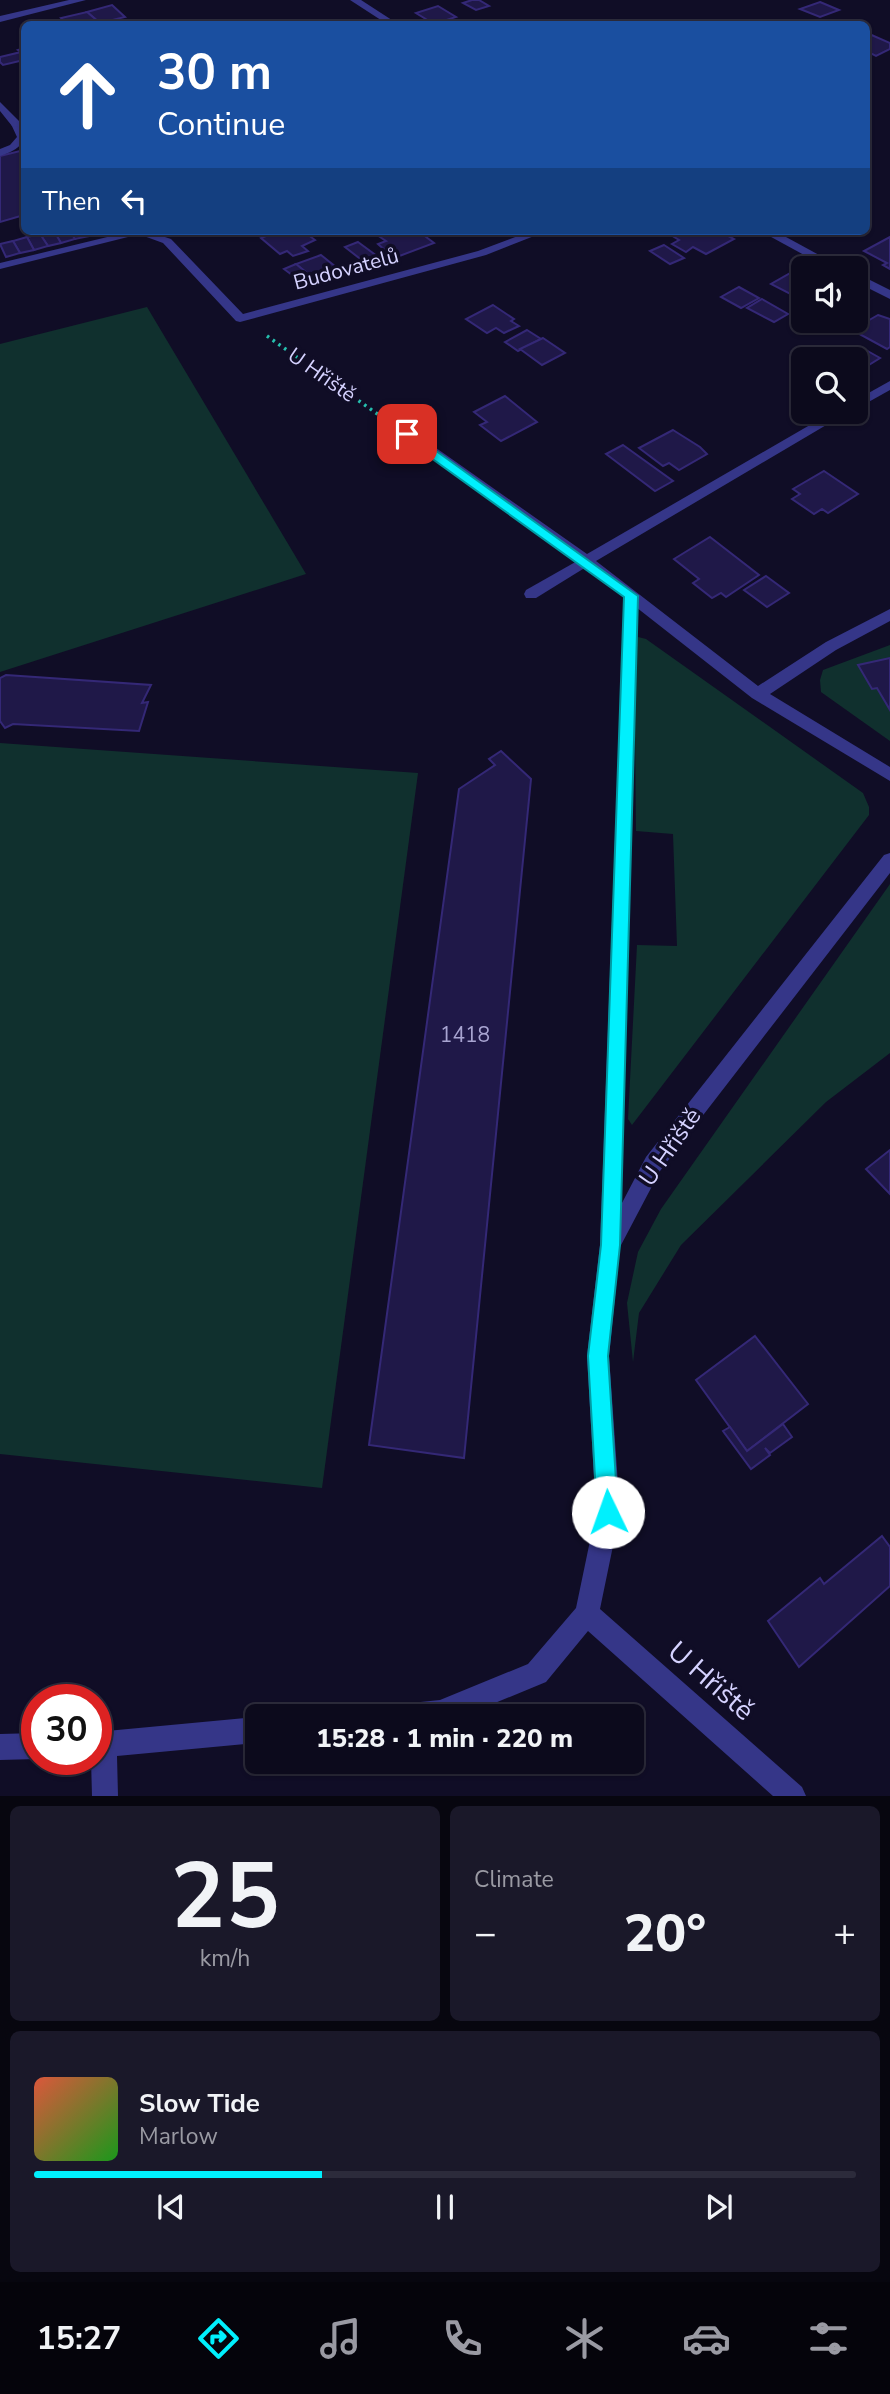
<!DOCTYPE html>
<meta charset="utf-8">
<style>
:root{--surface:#0c0a1c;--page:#1a1829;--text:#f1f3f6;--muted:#9a9aa3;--line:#2c2b3b;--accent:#00f0fd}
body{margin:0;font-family:"Nunito Sans",sans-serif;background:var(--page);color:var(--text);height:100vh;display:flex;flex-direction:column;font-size:26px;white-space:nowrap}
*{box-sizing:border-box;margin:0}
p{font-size:23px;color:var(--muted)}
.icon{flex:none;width:38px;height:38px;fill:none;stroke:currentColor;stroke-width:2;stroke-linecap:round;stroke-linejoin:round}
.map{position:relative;height:1796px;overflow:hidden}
.sheet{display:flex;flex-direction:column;gap:10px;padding:10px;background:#07060f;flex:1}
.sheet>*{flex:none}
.top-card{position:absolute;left:21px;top:21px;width:849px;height:214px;border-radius:10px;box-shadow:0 2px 5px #0004,0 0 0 2px var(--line);background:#1a4fa0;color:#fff;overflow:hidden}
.buttons{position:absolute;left:791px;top:256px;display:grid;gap:14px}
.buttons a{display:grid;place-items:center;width:77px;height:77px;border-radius:10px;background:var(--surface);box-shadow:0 2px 5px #0004,0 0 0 2px var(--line);font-size:35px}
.speed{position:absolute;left:21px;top:1684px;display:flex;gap:14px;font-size:35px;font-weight:700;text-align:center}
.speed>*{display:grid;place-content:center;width:91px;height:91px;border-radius:50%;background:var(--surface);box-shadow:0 2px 5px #0004,0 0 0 2px var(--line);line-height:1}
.speed .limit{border:10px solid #d22;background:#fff;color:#111}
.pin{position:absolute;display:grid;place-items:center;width:60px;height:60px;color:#fff;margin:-30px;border-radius:14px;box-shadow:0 4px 10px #0006}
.me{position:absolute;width:77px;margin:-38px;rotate:357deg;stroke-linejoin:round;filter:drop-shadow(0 0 5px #0008)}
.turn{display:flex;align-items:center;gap:24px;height:147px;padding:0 21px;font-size:32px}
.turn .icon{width:91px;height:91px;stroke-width:2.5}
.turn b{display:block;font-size:49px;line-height:60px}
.then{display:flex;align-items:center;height:66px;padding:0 21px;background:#0003;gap:14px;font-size:26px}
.big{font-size:52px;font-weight:800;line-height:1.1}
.sheet .card{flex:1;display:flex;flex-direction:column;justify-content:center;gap:10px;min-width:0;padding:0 24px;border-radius:10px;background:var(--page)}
.sheet .dial{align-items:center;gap:0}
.dial b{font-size:91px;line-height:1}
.song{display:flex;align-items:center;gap:21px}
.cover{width:84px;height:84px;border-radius:10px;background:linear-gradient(135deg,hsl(10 70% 55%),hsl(120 70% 35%))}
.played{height:7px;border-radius:4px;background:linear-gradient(90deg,var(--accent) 35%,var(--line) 35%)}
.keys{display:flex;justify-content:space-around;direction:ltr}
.heat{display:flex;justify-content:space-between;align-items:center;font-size:38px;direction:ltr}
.sheet .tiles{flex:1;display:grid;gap:10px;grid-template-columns:1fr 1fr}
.card:last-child{grid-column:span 2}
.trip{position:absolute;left:245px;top:1704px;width:399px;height:70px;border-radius:10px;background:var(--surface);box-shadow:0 2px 5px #0004,0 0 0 2px var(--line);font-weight:800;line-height:70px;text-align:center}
.dock{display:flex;height:112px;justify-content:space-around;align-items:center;background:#05040b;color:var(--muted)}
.dock .icon{width:49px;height:49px}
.dock .active{color:var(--accent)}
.dock b{font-size:32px;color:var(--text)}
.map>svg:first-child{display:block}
</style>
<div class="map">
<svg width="890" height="1796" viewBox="0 0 890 1796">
<rect width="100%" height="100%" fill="#100d26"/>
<g fill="#10302e">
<path d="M147,307L306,574L0,672V344Z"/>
<path d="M638,637L646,639L863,793L869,807V815L632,1125L628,1119L637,945L677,946L673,834L636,831L634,642Z"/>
<path d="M890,645V741L821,692L820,680L823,670Z"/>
<path d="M0,743L418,773L322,1488L0,1454Z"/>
<path d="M890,884V1053L826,1102L681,1245L639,1313L633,1362L627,1303L638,1252L661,1209Z"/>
</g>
<g fill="#1f1848" stroke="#342876" stroke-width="2">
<path d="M472,0H479L489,6L476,10L463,3Z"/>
<path d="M820,2L839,10L820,17L800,9Z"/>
<path d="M112,5L125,17L100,23L87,12Z"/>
<path d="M438,6L456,17L434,24L416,13Z"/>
<path d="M87,12L100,23L67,24L61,18Z"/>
<path d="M867,33L890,43V49L876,56L866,51Z"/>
<path d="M24,48V60L3,65L0,62V57L21,52L18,50Z"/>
<path d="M24,150V215L0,222V156Z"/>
<path d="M54,231H70L75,239L61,243Z"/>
<path d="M54,231L61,243L48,246L40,234Z"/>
<path d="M70,231H85L89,236L75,239Z"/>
<path d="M279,231H303L315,240L302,246L308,251L293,256L287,251L280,254L261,238Z"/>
<path d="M394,231H418L434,243L394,258L378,244L386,241L380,237Z"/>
<path d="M678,231H719L734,239L706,254L693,247L686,252L672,244L679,240L671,235Z"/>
<path d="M40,234L48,246L34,250L27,237Z"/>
<path d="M27,237L34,250L20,253L13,241Z"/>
<path d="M890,237V269L883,265L887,263L864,251Z"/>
<path d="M13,241L20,253L6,257L0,244Z"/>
<path d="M358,242L381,259L368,265L345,247Z"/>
<path d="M664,245L684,258L670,264L650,251Z"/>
<path d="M321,255L336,267L312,277L296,264Z"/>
<path d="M296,264L308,274L296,278L284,269Z"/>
<path d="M794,271L803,276L802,300L771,284Z"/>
<path d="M739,287L759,298L741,308L721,297Z"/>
<path d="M762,299L788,314L774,322L747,308Z"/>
<path d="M493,305L514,319L511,321L519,326L504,333L496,328L487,333L466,319Z"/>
<path d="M878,315L890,319V347L887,349L852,330Z"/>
<path d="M527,330L541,339L518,351L505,342Z"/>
<path d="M543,338L565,353L542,365L520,349Z"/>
<path d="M864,349L880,358L856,373V359H849Z"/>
<path d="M505,396L537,422L501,441L480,425L487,422L474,412Z"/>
<path d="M673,430L700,447L707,454L679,470L669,463L663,466L639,448Z"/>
<path d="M623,445L673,481L655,491L606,454Z"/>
<path d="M824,471L858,494L828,513L822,509L814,514L792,499L800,494L793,489Z"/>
<path d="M710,537L759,575L726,597L721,593L712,598L693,583L699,579L674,559Z"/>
<path d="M766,576L789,593L767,607L744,590Z"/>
<path d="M890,658V710L877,688L872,689L858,665Z"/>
<path d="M6,675L151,685L142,703L148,702L139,731L13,724L5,728L0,721V678Z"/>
<path d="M501,751L531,779L464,1458L369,1445L459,789L495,765L489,759Z"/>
<path d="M890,1150V1194L866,1169Z"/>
<path d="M755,1336L808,1404L747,1451L696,1380Z"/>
<path d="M783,1424L792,1437L770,1453L765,1448L770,1455L751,1469L723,1431L730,1427L747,1451Z"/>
<path d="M882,1536L890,1547V1586L799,1667L768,1621L820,1578L824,1584Z"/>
</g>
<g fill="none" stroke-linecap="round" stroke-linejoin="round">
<path stroke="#26bfae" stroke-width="3.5" stroke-dasharray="2.5 4.5" stroke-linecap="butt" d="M267,336L386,420"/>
<g fill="#353688" fill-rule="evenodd">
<path d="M16,121L20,122C31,141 19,150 0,156V149L10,145L17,137L11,124Z"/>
<path d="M132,231L144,233L0,269V263Z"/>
<path d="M586,556L593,561L591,564L536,598H526L524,594L526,590Z"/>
<path d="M631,591L638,596L620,1245L617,1252L610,1255L603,1252L600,1245L624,596Z"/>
</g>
<g fill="#353688" fill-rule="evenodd">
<path d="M69,0H86L0,22V16Z"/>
<path d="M350,0H361L398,24H387Z"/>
<path d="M0,102L19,121L24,122V128L12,126L0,111Z"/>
<path d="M130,231H147L171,239L243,314L478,251L531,231H547L486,255L240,322L236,321L163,243Z"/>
<path d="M760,231H775L843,268H828Z"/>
<path d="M856,273L890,290V299L856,282Z"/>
<path d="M890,381V390L856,409V400Z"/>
<path d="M834,411H850L596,561L758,686L826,642L890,609V621L836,650L770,694L890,767V781L752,698L581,564L400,434L402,431H412L587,554Z"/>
<path d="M890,853V873L660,1171L620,1247L609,1356L620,1512L600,1609L802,1787L806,1796H773L588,1631L546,1682L461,1717H389L392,1708L401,1704L440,1700L528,1664L576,1608L596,1512L587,1356L600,1245L646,1157L884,855Z"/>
<path d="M257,1717V1743L117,1756L118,1796H92L91,1759H96V1732Z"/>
<path d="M37,1733V1759L0,1760V1734Z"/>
</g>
</g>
<path fill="#00f0fd" stroke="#009ca4" stroke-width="2" d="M407,430L638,596L620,1245L608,1356L618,1512L615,1519L608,1523L600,1519L597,1512L588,1356L601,1245L624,597L402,437V432Z"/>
<g text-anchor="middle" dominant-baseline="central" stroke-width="7" stroke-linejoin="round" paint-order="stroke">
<g font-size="21" fill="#d5d2ff" stroke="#100d26">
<text transform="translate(346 269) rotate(-15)">Budovatelů</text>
<text transform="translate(322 375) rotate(35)">U Hřiště</text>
</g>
<g font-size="21" fill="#a8a4d1">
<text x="465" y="1035">1418</text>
</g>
<g font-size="24" fill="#d5d2ff" stroke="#100d26">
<text transform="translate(670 1147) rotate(-55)">U Hřiště</text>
</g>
<g font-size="28" fill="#d5d2ff" stroke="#100d26">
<text transform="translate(711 1681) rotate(41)">U Hřiště</text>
</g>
</g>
</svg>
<div class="buttons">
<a><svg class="icon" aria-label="sound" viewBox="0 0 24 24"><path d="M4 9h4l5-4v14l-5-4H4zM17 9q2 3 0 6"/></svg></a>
<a><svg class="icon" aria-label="search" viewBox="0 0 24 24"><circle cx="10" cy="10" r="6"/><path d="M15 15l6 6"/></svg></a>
</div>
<div class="speed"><div class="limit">30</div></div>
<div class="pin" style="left:407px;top:434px;background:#d93025"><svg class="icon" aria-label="arrive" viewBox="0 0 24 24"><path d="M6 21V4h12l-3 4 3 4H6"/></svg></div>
<svg class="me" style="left:608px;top:1512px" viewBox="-20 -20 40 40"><circle r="19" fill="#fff"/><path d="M0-13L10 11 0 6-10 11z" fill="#00f0fd"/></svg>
<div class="trip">15:28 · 1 min · 220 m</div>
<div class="top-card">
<div class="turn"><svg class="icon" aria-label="ahead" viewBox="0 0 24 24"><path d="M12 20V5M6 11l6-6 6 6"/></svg><div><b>30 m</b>Continue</div></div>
<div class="then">Then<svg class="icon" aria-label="left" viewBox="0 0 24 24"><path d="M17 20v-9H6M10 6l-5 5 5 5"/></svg></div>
</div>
</div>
<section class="sheet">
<div class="tiles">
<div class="card dial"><b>25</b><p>km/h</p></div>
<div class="card"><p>Climate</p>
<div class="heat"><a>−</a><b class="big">20°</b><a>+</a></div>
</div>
<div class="card">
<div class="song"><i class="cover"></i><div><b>Slow Tide</b><p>Marlow</p></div></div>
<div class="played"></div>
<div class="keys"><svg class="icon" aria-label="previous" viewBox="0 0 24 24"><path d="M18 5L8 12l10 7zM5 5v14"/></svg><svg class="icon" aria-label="pause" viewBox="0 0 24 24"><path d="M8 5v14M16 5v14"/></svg><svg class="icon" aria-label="next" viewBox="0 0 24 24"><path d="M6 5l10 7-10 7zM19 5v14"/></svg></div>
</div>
</div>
</section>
<nav class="dock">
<b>15:27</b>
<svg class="icon active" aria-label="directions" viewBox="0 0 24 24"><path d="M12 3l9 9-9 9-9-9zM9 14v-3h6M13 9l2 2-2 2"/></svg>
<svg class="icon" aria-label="music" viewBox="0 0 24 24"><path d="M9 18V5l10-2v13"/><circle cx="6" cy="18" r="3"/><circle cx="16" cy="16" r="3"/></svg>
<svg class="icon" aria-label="phone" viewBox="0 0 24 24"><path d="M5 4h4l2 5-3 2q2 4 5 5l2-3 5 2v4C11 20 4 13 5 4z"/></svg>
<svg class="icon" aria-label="climate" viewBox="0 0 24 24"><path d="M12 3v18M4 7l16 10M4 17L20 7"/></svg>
<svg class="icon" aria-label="car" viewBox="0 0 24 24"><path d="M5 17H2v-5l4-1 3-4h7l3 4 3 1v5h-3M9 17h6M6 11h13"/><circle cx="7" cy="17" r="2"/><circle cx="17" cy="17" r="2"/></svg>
<svg class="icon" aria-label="filters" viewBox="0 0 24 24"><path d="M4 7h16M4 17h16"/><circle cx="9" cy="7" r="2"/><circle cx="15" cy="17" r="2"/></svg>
</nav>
